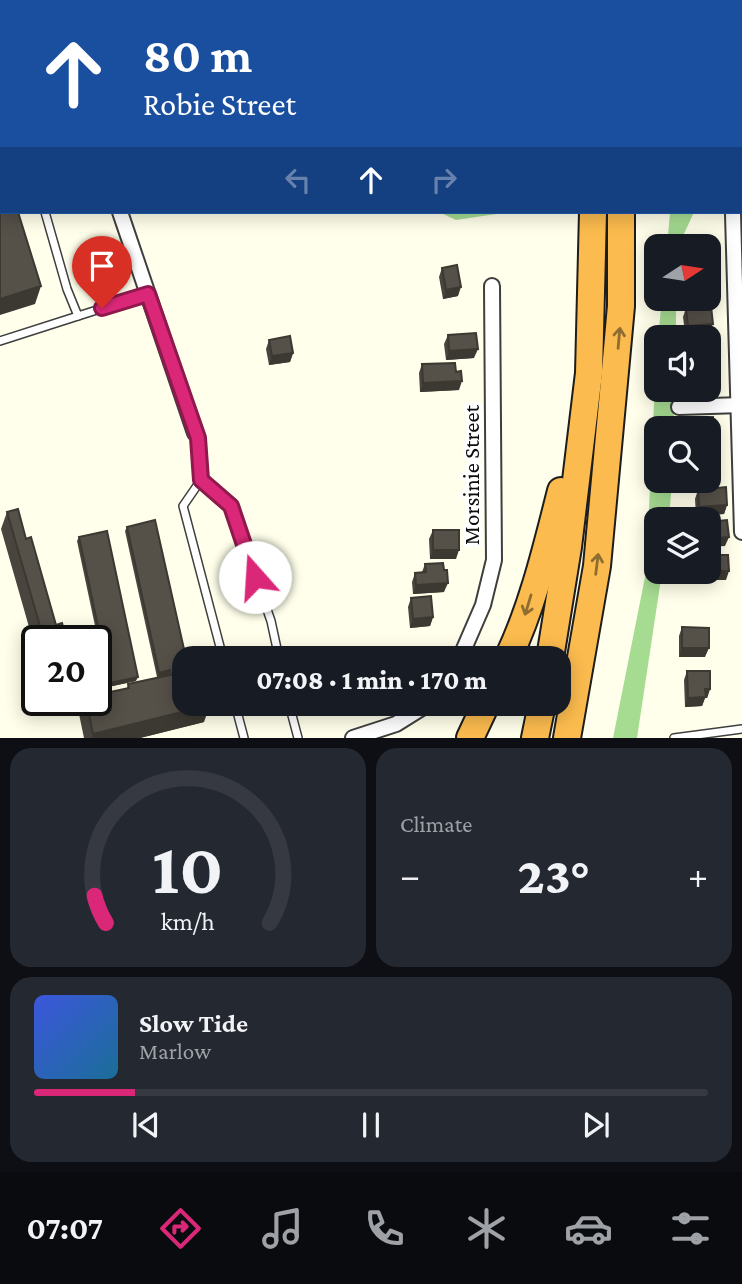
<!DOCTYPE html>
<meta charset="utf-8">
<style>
:root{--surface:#171b24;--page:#242831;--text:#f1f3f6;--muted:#9ea1a6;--line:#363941;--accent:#db2777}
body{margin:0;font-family:"Crimson Pro",serif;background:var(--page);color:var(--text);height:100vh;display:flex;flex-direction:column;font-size:26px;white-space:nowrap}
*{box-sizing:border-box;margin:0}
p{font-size:23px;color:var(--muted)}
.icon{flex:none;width:38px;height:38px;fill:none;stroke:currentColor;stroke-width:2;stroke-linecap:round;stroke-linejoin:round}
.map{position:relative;height:738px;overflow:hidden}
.panel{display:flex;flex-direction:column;gap:10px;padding:10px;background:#0d0f14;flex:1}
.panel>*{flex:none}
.hud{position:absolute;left:0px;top:0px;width:742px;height:214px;box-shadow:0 4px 18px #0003;background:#1a4fa0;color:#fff;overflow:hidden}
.needle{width:46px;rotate:78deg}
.buttons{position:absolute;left:644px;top:234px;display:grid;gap:14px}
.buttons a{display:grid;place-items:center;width:77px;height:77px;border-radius:14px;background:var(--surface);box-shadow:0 4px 18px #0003;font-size:35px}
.speed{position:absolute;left:21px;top:625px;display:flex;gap:14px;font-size:35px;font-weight:700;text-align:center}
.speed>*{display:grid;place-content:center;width:91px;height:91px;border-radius:50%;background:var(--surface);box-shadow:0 4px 18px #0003;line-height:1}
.speed .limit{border:4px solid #111;border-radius:10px;background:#fff;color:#111}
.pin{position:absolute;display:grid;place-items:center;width:60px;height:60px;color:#fff;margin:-72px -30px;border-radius:50% 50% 50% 0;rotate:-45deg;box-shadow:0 0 7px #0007}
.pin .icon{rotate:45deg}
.me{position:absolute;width:77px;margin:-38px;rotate:341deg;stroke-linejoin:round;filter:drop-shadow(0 0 5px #0008)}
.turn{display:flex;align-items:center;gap:24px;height:147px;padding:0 28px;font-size:32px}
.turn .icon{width:91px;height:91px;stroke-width:2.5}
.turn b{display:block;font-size:49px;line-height:60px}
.lanes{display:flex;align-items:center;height:66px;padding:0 28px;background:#0003;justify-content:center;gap:35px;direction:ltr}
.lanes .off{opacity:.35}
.big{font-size:52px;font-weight:800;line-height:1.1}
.panel .tile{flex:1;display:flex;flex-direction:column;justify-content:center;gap:10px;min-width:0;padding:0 24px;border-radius:21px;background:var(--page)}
.panel .dial{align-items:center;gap:0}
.dial svg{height:182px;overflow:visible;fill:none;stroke:var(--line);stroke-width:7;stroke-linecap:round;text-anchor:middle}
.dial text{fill:var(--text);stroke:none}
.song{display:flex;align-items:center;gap:21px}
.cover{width:84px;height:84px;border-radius:10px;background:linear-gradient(135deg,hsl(230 70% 55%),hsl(200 70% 35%))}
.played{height:7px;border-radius:4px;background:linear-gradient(90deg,var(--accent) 15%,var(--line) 15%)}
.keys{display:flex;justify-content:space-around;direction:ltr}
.heat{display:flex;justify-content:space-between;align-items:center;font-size:38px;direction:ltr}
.panel .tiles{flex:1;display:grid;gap:10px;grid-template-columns:1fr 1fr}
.tile:last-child{grid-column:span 2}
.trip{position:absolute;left:172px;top:646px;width:399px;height:70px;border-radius:21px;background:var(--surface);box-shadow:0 4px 18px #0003;font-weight:800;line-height:70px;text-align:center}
.tab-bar{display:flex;height:112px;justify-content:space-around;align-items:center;background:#090b0e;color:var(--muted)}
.tab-bar .icon{width:49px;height:49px}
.tab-bar .current{color:var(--accent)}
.tab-bar b{font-size:32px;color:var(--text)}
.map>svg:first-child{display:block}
</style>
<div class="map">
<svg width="742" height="738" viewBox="0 0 742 738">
<rect width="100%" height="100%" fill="#ffffeb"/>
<g fill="#a6dc92">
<path d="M713,0H742L740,190V2H713Z"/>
<path d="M439,212H510L456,220Z"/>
<path d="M670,212H694L678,247H667Z"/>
<path d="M662,299H676V338H658Z"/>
<path d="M656,361V390H674V429H656V481H672L669,520H656V572H662L637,738H613L646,572Z"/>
</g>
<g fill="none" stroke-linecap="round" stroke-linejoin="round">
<g stroke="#3f3f3f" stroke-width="10">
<g id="service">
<path d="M45,212L67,289L78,316L147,294"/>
<path d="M0,341L78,316"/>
<path d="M195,433L201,480L183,506L223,658"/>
<path d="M201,480L231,506L271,621L279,658"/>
<path d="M235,704L244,738"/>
<path d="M289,704L298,738"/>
<path d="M674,738L742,729"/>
</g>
</g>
<g stroke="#3f3f3f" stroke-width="18">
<g id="minor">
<path d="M207,0V2"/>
<path d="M120,212L195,433"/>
<path d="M733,214L742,532"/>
<path d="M679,407L742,405"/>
<path d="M460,658L483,605L494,560L492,286"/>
<path d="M353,738L396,724L428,704"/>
</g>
</g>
<g stroke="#2e2e2e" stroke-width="23">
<g id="secondary">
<path d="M461,2L467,0"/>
<path d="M0,117L2,116"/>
</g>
</g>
<g stroke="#1d1d1d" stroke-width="30">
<g id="motorway">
<path d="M589,0V2"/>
<path d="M619,0V2"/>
<path d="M508,658C533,606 547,546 561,491"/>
<path d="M550,658L568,547L589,373L593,212"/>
<path d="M470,738L486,704"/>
<path d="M535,738L542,704"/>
<path d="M567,738L597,566L621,306V212"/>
</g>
</g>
<use href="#service" stroke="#fff" stroke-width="7"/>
<use href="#minor" stroke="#fff" stroke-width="14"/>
<use href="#secondary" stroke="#f9ffa6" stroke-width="19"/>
<use href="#motorway" stroke="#fbbb4e" stroke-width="26"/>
</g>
<g fill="#49453e">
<path d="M442,268L458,296L443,299L439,277Z"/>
<path d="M686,308L709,333V348V338H680L681,334L685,333L683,317Z"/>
<path d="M448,335L474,358L446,360L444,344Z"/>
<path d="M269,340L293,353L290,362L269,365L266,349Z"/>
<path d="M422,364L456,372L459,390L420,392L419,373Z"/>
<path d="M698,490L727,505L724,514L696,516L695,499Z"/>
<path d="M7,512L26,539L56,625L67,640H37V655L1,529Z"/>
<path d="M127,527L178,673L204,722L140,738H84L79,714L84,700H96L127,688L128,684L169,676L168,675L157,677L125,531Z"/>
<path d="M433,530L456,559H430L429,539Z"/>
<path d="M79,537L136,681L108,687L77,541Z"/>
<path d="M425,564L444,570V592L413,594L412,582L415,573L422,572Z"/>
<path d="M411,598L433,617L430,626L410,628L408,607Z"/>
<path d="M682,627L705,657H679V636Z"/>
<path d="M687,671L710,689L707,698H705L702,706L685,707L684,680Z"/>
</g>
<g fill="#3c3832">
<path d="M295,0H313L294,2Z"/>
<path d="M41,286L35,304L0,315V299Z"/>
<path d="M461,287L458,296L443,299L446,290Z"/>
<path d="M709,297H710L707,306L681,307L684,299H709Z"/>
<path d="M713,324L709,333L685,335L688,326Z"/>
<path d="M478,349L474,358L446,360L449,351Z"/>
<path d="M293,353L290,362L269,365L272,356Z"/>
<path d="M462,381L459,390L420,392L423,383Z"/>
<path d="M709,442H714L711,450L709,451Z"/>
<path d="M727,505L724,514L696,516L699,507Z"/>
<path d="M729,537L725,546L709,547V539Z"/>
<path d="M433,550H459L456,559H430Z"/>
<path d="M709,571H729L726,580H698L701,572H709Z"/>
<path d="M448,583L444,592L413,594L416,585Z"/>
<path d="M433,617L430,626L410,628L413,619Z"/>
<path d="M682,648H709L705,657H679Z"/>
<path d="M184,668V672L176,674L178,669Z"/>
<path d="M170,670L168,675L157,677L159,673Z"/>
<path d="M138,677L136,681L108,687L110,683Z"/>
<path d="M705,689H710L707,698H705L702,706L685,707L688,698Z"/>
<path d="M210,705L204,722L140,738H92L93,734Z"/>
</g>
<g fill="#555048" stroke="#3c3832" stroke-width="2">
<path d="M0,205H2V212H18L41,286L0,299Z"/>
<path d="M457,265L461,287L446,290L442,268Z"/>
<path d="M711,306L713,324L688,326L686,308Z"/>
<path d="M476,333L478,349L449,351L448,335Z"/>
<path d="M709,333V346V338H681V334Z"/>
<path d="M290,336L293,353L272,356L269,340Z"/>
<path d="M455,363L456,372L461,371L462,381L423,383L422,364Z"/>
<path d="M713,417L714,442H709V429H677V428L693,427L694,418Z"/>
<path d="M726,487L727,505L699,507L698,490Z"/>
<path d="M18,509L26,539L31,537L56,625L62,623L67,640H44L7,512Z"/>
<path d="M155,520L186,658H184V668L178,669V674L171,675L170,670L159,673L127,527Z"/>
<path d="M727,520L729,537L709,539V522Z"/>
<rect x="433" y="530" width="26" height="20"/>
<path d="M107,531L138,677L110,683L79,537Z"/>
<path d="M709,555H728L729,571H709Z"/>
<path d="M443,563L444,570H447L448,583L416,585L415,573L426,572L425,564Z"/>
<path d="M431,596L433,617L413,619L411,598Z"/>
<path d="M682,627L709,628V648H682Z"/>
<path d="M687,671H710V689H705L706,697L688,698Z"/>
<path d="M184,672V704H210V705L93,734L86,700H96V695L129,688L128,684Z"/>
</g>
<defs><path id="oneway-shaft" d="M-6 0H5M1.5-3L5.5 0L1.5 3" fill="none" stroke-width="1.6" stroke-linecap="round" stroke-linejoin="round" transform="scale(1.75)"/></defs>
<g stroke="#8f6c30">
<use href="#oneway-shaft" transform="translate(619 338) rotate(-85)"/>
<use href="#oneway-shaft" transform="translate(597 564) rotate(-83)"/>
<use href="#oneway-shaft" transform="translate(528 605) rotate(107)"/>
</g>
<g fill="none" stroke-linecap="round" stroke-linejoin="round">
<g stroke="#8e194d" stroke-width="18">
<path id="route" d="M102,308L148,294L198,438L201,480L231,506L255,577"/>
</g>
<use href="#route" stroke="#db2777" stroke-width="12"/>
</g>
<g text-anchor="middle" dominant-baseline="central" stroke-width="7" stroke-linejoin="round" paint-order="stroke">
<g font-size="23" fill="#0c0c0c" stroke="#fff">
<text transform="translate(471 475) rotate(-90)">Morsinie Street</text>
</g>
</g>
</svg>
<div class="buttons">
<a><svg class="needle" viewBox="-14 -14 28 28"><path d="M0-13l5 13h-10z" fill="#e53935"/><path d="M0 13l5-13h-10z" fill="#9ea1a6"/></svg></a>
<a><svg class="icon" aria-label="sound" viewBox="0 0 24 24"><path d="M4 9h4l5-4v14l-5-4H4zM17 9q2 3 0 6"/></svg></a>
<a><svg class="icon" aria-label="search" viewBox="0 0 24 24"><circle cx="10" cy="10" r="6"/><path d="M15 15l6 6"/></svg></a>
<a><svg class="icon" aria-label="layers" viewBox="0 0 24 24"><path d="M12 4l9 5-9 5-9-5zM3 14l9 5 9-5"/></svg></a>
</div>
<div class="speed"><div class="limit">20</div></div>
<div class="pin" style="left:102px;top:308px;background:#d93025"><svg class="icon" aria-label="arrive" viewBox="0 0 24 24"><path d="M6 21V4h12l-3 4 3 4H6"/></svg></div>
<svg class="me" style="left:255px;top:577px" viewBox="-20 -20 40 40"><circle r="19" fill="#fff"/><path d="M0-13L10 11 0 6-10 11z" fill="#db2777"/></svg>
<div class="trip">07:08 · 1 min · 170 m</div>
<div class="hud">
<div class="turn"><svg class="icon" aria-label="ahead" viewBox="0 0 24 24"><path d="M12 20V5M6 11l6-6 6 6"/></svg><div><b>80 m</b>Robie Street</div></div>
<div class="lanes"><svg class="icon off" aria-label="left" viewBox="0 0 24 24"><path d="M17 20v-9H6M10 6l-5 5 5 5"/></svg><svg class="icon" aria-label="ahead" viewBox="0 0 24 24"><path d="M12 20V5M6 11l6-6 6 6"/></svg><svg class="icon off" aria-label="right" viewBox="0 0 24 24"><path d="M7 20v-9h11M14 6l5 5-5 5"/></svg></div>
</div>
</div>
<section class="panel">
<div class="tiles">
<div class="tile dial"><svg viewBox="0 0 100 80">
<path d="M14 69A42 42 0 1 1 86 69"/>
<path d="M14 69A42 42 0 0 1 9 57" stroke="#db2777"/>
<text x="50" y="56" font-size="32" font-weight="700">10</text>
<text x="50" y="72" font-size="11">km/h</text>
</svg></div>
<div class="tile"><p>Climate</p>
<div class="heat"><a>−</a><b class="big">23°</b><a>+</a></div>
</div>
<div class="tile">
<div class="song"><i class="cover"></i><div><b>Slow Tide</b><p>Marlow</p></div></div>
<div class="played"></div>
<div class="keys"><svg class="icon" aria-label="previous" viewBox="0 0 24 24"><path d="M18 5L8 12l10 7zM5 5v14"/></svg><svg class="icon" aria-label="pause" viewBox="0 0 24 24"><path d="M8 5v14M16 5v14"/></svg><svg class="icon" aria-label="next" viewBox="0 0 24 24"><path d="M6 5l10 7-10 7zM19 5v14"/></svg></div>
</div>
</div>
</section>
<nav class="tab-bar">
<b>07:07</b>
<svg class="icon current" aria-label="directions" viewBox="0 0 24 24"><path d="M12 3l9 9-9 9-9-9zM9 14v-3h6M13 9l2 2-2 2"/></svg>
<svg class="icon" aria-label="music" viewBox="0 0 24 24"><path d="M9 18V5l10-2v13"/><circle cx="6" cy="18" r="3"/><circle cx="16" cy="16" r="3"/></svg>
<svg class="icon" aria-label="phone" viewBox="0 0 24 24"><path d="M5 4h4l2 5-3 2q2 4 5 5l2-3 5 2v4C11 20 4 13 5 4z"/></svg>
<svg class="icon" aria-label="climate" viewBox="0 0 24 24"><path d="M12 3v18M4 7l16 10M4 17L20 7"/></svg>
<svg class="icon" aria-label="car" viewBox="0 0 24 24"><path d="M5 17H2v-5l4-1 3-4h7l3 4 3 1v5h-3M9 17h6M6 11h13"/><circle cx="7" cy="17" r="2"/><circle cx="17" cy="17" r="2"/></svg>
<svg class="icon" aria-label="filters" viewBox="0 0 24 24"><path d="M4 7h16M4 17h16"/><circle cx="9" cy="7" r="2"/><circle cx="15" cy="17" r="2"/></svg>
</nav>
